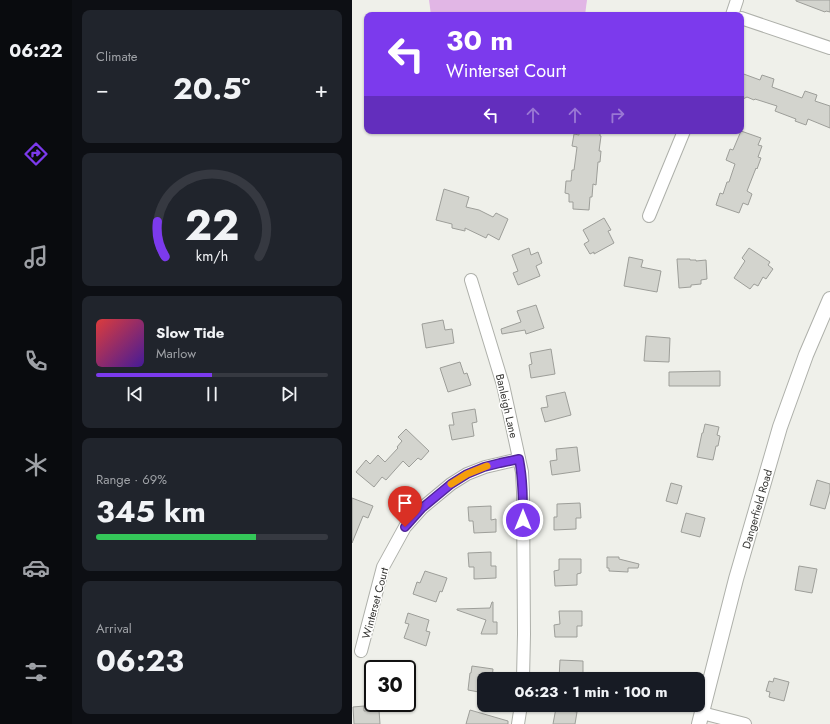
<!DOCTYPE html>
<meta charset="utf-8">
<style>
:root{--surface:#171b24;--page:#20242c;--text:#f1f3f6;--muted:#9ea1a6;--line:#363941;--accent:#7c3aed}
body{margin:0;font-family:Jost,sans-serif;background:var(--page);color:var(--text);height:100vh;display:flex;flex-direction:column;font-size:15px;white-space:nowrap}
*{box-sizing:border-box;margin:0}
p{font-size:13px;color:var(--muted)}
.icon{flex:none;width:22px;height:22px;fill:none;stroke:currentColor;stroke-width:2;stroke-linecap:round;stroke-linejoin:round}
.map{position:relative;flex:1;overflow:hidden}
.side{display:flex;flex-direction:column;gap:10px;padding:10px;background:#0d0f14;width:280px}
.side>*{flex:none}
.banner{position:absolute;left:12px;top:12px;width:380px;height:122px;border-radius:8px;box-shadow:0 1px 3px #0004;background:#7c3aed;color:#fff;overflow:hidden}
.speed{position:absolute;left:12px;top:660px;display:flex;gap:8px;font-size:20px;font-weight:700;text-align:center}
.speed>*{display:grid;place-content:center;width:52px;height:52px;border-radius:50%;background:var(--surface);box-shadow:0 1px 3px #0004;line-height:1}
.speed .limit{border:2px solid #111;border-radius:6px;background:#fff;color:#111}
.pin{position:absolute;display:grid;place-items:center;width:34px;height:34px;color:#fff;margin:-41px -17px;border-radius:50% 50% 50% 0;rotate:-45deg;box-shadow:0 0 4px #0007}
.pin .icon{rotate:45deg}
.me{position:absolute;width:44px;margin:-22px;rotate:0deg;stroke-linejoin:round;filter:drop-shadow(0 0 3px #0008)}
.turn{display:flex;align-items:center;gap:14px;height:84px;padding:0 16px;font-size:18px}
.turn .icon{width:52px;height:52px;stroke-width:2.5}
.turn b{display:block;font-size:28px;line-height:34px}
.lanes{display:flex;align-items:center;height:38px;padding:0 16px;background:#0003;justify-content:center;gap:20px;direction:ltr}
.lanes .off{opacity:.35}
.big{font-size:30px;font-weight:700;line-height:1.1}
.side .tile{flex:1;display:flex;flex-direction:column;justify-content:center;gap:6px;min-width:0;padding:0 14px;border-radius:8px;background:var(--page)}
.side .dial{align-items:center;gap:0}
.dial svg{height:104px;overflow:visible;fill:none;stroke:var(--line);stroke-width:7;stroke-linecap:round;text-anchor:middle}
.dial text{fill:var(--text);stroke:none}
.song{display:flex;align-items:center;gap:12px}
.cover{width:48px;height:48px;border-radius:6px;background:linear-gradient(135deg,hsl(0 70% 55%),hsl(260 70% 35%))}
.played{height:4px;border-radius:2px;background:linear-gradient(90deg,var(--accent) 50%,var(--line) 50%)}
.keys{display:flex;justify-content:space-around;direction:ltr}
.heat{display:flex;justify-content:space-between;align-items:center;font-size:22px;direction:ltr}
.charge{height:6px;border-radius:3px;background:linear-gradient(90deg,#34c759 69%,var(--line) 0)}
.trip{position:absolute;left:125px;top:672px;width:228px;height:40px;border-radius:8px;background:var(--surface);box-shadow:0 1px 3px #0004;font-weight:700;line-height:40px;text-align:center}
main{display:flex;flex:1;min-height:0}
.menu{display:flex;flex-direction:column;width:72px;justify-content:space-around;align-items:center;background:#090b0e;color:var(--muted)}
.menu .icon{width:28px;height:28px}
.menu .current{color:var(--accent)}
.menu b{font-size:18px;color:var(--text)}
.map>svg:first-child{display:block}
</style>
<main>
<nav class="menu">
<b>06:22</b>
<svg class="icon current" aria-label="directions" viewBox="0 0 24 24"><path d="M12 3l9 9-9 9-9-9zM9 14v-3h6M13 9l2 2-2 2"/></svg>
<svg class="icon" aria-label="music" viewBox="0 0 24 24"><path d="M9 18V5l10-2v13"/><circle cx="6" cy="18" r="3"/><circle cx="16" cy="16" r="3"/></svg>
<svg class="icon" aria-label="phone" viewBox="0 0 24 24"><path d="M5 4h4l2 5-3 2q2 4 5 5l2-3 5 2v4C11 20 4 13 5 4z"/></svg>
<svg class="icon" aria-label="climate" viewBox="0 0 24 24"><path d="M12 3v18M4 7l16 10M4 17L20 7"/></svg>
<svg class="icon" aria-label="car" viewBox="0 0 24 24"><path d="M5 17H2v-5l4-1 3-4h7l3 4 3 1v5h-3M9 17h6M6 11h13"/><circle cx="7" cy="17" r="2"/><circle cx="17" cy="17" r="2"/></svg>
<svg class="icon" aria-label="filters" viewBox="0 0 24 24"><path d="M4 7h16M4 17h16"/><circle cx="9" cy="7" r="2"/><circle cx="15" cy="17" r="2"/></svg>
</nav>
<section class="side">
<div class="tile"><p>Climate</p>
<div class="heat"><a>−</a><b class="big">20.5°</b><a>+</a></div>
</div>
<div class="tile dial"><svg viewBox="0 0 100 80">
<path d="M14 69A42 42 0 1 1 86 69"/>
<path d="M14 69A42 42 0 0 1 8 42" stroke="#7c3aed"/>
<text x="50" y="56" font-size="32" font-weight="700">22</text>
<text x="50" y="72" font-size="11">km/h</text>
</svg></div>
<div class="tile">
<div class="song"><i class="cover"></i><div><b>Slow Tide</b><p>Marlow</p></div></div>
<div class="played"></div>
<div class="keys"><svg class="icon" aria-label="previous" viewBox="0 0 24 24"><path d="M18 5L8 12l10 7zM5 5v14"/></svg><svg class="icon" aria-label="pause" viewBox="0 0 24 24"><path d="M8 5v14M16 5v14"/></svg><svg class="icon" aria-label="next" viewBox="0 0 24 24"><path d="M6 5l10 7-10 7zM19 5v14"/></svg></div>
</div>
<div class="tile"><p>Range · 69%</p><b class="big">345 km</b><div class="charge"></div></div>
<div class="tile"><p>Arrival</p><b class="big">06:23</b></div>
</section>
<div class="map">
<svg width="478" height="724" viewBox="0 0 478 724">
<rect width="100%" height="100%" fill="#eff0ea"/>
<path fill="#e1b6e5" d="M77,0H235L233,15H79Z"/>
<g fill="#d3d4ce" stroke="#9d9e99">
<path d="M444,0H478V12L474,11L473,12L444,1Z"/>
<path d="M389,73L408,80L410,75L422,79L420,87L450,98L453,91L465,95L463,101L478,106V128L456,119L454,125L443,121L444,119L423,111L425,106L403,99L402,100L395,97L389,100Z"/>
<path d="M227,131H248V136H249L247,151H249L248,162H246L244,185L241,184L240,197H238L237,210L221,209V202H217V194L213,193L214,181H219L220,170H222L225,147L220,146L222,134L227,135Z"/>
<path d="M389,131L409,138L406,145L410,146L406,157L409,158L405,169L404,168L395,191L400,194L396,205L391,203L387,213L364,205L368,193L371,194L375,182H377L383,164L374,160L378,149L381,150Z"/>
<path d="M92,189L117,197L114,207L127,210L141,217L144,213L156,219L147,240L136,234L134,238L113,228V231L100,228V224L84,220Z"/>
<path d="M252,218L259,230L256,231L262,243L242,254V252L238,254L232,244L237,241L231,230Z"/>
<path d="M177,248L179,255L186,252L190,263L184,266L188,276L166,285L161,273L166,271L160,255Z"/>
<path d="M397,248L418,262L416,265L421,269L414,279L411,277L406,286L402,284L398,289L382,278L393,261L390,258Z"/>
<path d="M277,257L291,260L289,267L309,271L305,292L272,286Z"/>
<path d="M325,259H338V260H344V261L354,260L355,279L349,280V284L339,285V287L327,288Z"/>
<path d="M184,305L192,328L174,334L173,330L150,334L149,329L169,322L165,311Z"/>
<path d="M91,320L93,330L100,329L102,343L74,348L70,324Z"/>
<path d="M294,336L318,338L317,362L292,361Z"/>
<path d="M199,349L203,374L179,378L177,365L180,364L178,353Z"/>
<path d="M108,362L112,374L115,373L119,385L96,392L88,368Z"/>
<path d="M368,371V386H317V372Z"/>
<path d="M213,392L219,415L193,422L189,408L196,407L194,396Z"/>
<path d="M123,409L125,422L120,423L122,436L100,440L97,425H102L100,413Z"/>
<path d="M353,424L367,427L365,435L368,436L366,446H364L361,460L345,457L350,433H351Z"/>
<path d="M54,429L77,451L69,460L66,458L57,467L51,461L34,480L30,477L22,487L4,472L14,460L18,464L26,455L33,462L46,448L45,447L50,441L46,437Z"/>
<path d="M225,447L228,471L200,475L198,461L205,460L204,449Z"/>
<path d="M465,480L478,484V491L473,509L458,505Z"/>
<path d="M319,483L330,486L325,504L314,501Z"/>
<path d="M0,498L21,506L16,518L11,516L0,543Z"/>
<path d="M228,503L229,518H224V529L202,530V517H205V504Z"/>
<path d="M139,506V520L144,519V532L122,533L121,521H117L116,507Z"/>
<path d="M334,513L353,518L348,537L329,532Z"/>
<path d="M139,552V566H144V578L122,579V567H117L116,553Z"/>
<path d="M255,557H267V559L287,564L286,568H276V572L257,571V568H255Z"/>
<path d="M207,559H229V573L225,574V585L203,586L202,571L207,570Z"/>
<path d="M447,566L465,569L460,593L443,590Z"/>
<path d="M73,571L95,578L90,592L88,591L84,602L61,594L65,582L68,583Z"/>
<path d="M140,602H141V622H145V634H129L134,620L105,610V609L138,608Z"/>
<path d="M207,611H230V626H225V637H203L202,625L208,624Z"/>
<path d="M56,613L77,620L74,631L78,632L74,646L52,638L57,624L53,623Z"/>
<path d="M208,660L231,661V676H226V679H207Z"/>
<path d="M120,666L141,669L140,679H132V693L116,690L118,673H119Z"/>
<path d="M422,678L437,682L432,701L417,697L418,692L414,691L417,681L421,682Z"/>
<path d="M12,706V711L27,710L28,724H2L1,707Z"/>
<path d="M204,708L225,712L223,724H201Z"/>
<path d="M118,710L156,721V724H114Z"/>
</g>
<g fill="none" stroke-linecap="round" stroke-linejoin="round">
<g stroke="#aeb0aa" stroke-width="14">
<g id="minor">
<path d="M380,15L385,0"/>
<path d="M389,18L478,48"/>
<path d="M297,216L332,131"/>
<path d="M119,280L151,385L170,472L171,492L172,634L171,679"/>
<path d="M9,651L31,567L53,527L70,508L99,484L115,474L133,467L167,459"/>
<path d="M350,713L393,724"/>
<path d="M166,724L169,705"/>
</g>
</g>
<g stroke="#aeb0aa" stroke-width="16">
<path id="tertiary" d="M347,724L384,579L428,427L454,355L478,299"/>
</g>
<use href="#minor" stroke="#fff" stroke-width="12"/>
<use href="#tertiary" stroke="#fff" stroke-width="14"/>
</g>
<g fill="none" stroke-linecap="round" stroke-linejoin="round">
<g stroke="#51269a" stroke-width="10">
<path id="route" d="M53,527L70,508L99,484L115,474L132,467L148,463L167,459C171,479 171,499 171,520"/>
</g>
<use href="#route" stroke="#7c3aed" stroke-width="7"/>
<path stroke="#f59e0b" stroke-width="7" d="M99,484L115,474L135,466"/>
</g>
<g text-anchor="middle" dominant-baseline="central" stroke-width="3" stroke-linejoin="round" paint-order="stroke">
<g font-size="11" fill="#343432" stroke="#fffffe">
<text transform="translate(155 406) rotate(77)">Banleigh Lane</text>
<text transform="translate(405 509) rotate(-74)">Dangerfield Road</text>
<text transform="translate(23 603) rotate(-75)">Winterset Court</text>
</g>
</g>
</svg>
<div class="speed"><div class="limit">30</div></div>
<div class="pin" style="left:53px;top:527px;background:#d93025"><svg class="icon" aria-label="arrive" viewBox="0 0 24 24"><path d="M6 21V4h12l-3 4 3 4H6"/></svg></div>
<svg class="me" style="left:171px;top:520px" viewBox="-20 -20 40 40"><circle r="17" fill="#7c3aed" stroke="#fff" stroke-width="3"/><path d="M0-11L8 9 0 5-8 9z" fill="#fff"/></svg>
<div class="trip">06:23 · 1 min · 100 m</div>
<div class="banner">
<div class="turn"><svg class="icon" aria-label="left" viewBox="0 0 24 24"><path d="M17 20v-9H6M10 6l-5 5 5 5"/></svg><div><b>30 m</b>Winterset Court</div></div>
<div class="lanes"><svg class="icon" aria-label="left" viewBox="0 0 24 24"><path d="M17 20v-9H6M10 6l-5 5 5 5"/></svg><svg class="icon off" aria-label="ahead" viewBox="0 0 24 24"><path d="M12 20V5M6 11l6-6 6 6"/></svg><svg class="icon off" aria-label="ahead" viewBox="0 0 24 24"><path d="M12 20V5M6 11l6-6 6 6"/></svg><svg class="icon off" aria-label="right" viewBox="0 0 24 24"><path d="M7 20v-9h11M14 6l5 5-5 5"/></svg></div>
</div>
</div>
</main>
